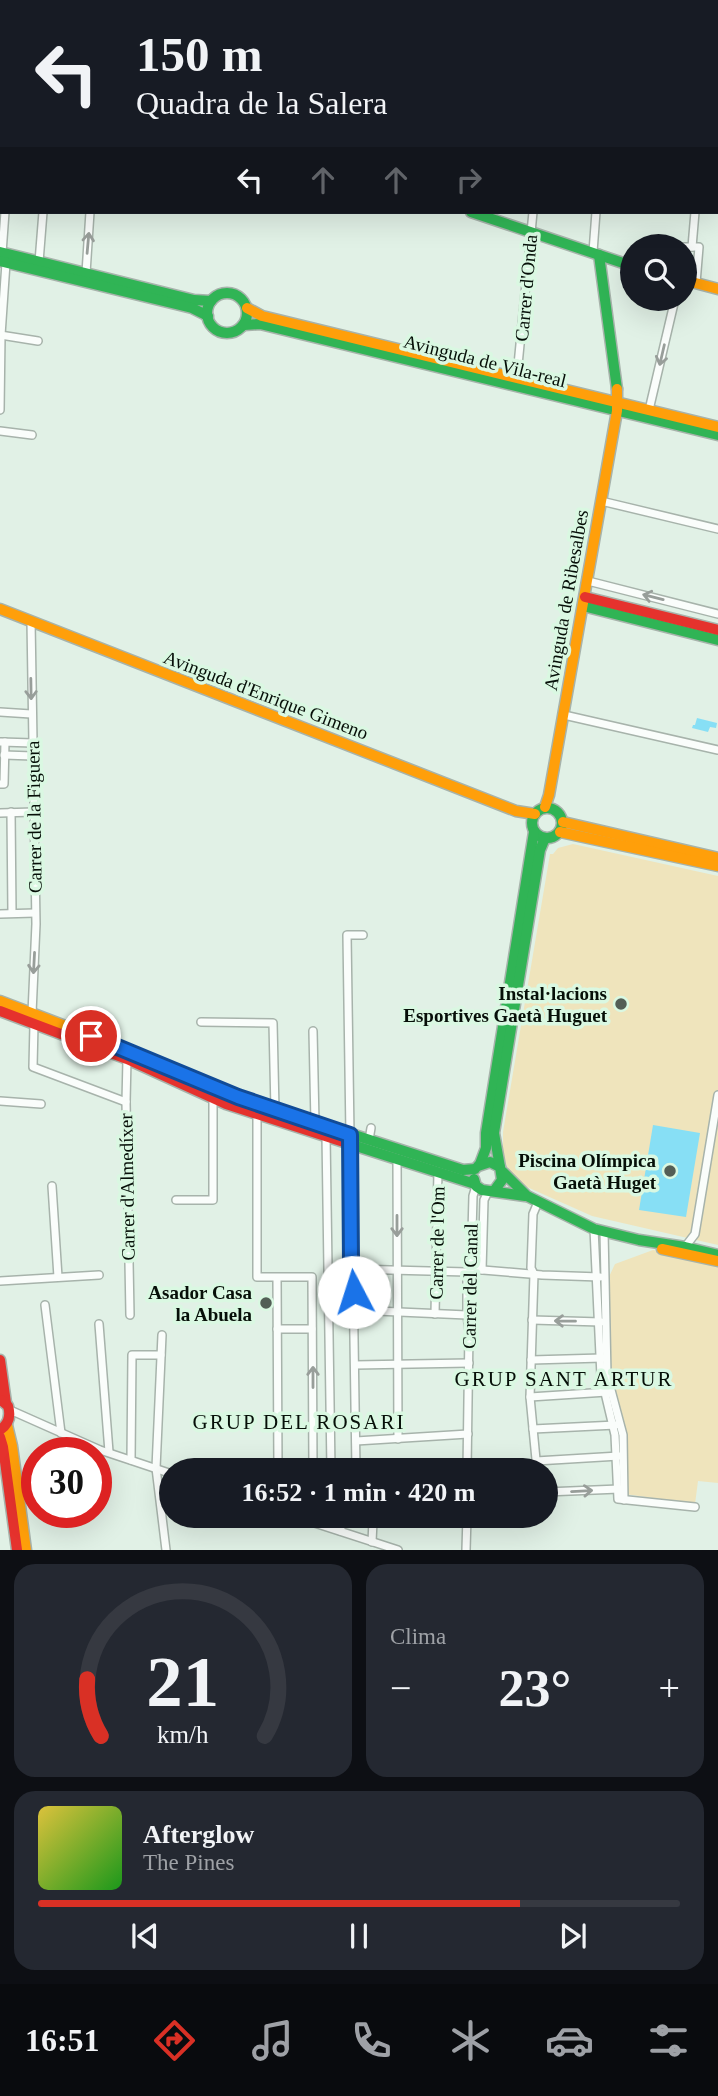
<!DOCTYPE html>
<html lang="es">
<meta charset="utf-8">
<style>
:root{--surface:#171b24;--page:#242831;--text:#f1f3f6;--muted:#9ea1a6;--line:#363941;--accent:#d93025}
body{margin:0;font-family:"Times New Roman",serif;background:var(--page);color:var(--text);height:100vh;display:flex;flex-direction:column;font-size:26px;white-space:nowrap}
*{box-sizing:border-box;margin:0}
p{font-size:23px;color:var(--muted)}
.icon{flex:none;width:38px;height:38px;fill:none;stroke:currentColor;stroke-width:2;stroke-linecap:round;stroke-linejoin:round}
.map{position:relative;height:1550px;overflow:hidden}
.details{display:flex;flex-direction:column;gap:14px;padding:14px;background:#0d0f14;flex:1}
.details>*{flex:none}
.banner{position:absolute;left:0px;top:0px;width:719px;height:214px;box-shadow:0 7px 28px #0002;background:#171b24;color:var(--text);overflow:hidden}
.buttons{position:absolute;left:620px;top:234px;display:grid;gap:14px}
.buttons a{display:grid;place-items:center;width:77px;height:77px;border-radius:50%;background:var(--surface);box-shadow:0 7px 28px #0002;font-size:35px}
.speed{position:absolute;left:21px;top:1437px;display:flex;gap:14px;font-size:35px;font-weight:700;text-align:center}
.speed>*{display:grid;place-content:center;width:91px;height:91px;border-radius:50%;background:var(--surface);box-shadow:0 7px 28px #0002;line-height:1}
.speed .limit{border:10px solid #d22;background:#fff;color:#111}
.pin{position:absolute;display:grid;place-items:center;width:60px;height:60px;color:#fff;margin:-30px;border:4px solid #fff;border-radius:50%;box-shadow:0 2px 7px #0007}
.me{position:absolute;width:77px;margin:-38px;rotate:355deg;stroke-linejoin:round;filter:drop-shadow(0 0 5px #0008)}
.turn{display:flex;align-items:center;gap:24px;height:147px;padding:0 21px;font-size:32px}
.turn .icon{width:91px;height:91px;stroke-width:2.5}
.turn b{display:block;font-size:49px;line-height:60px}
.lanes{display:flex;align-items:center;height:66px;padding:0 21px;background:#0003;justify-content:center;gap:35px;direction:ltr}
.lanes .off{opacity:.35}
.big{font-size:52px;font-weight:800;line-height:1.1}
.details .tile{flex:1;display:flex;flex-direction:column;justify-content:center;gap:10px;min-width:0;padding:0 24px;border-radius:21px;background:var(--page)}
.details .dial{align-items:center;gap:0}
.dial svg{height:182px;overflow:visible;fill:none;stroke:var(--line);stroke-width:7;stroke-linecap:round;text-anchor:middle}
.dial text{fill:var(--text);stroke:none}
.song{display:flex;align-items:center;gap:21px}
.cover{width:84px;height:84px;border-radius:10px;background:linear-gradient(135deg,hsl(50 70% 55%),hsl(120 70% 35%))}
.played{height:7px;border-radius:4px;background:linear-gradient(90deg,var(--accent) 75%,var(--line) 75%)}
.keys{display:flex;justify-content:space-around;direction:ltr}
.heat{display:flex;justify-content:space-between;align-items:center;font-size:38px;direction:ltr}
.details .tiles{flex:1;display:grid;gap:14px;grid-template-columns:1fr 1fr}
.tile:last-child{grid-column:span 2}
.trip{position:absolute;left:159px;top:1458px;width:399px;height:70px;border-radius:35px;background:var(--surface);box-shadow:0 7px 28px #0002;font-weight:800;line-height:70px;text-align:center}
.menu{display:flex;height:112px;justify-content:space-around;align-items:center;background:#090b0e;color:var(--muted)}
.menu .icon{width:49px;height:49px}
.menu .on{color:var(--accent)}
.menu b{font-size:32px;color:var(--text)}
.map>svg:first-child{display:block}
</style>
<div class="map">
<svg width="718" height="1550" viewBox="0 0 718 1550">
<rect width="100%" height="100%" fill="#e1f1e6"/>
<g fill="#efe4bc">
<path d="M573,844L718,876V1245L592,1216L527,1187L516,1178L507,1167L503,1153V1132L550,854H553L558,848Z"/>
<path d="M653,1250L718,1263V1483L698,1481L695,1504L625,1494V1432L609,1371L607,1281L615,1264Z"/>
</g>
<g fill="#87dff5">
<path d="M697,718L717,723L716,728L710,727L708,732L692,728L693,725H695Z"/>
<path d="M653,1125L700,1133L686,1217L639,1210Z"/>
</g>
<g fill="none" stroke-linecap="round" stroke-linejoin="round">
<g stroke="#a7b3ab" stroke-width="10">
<g id="street">
<path d="M277,0L304,2"/>
<path d="M57,2V0"/>
<path d="M107,2V0"/>
<path d="M169,2V0"/>
<path d="M248,2V0"/>
<path d="M337,2V0"/>
<path d="M445,2V0"/>
<path d="M550,2V0"/>
<path d="M612,2V0"/>
<path d="M643,2L644,0"/>
<path d="M0,141H2"/>
<path d="M683,247H699L696,283"/>
<path d="M692,247L695,212"/>
<path d="M593,252L596,212"/>
<path d="M2,253L5,212"/>
<path d="M39,262L43,212"/>
<path d="M86,273L90,212"/>
<path d="M0,335L38,341"/>
<path d="M518,365L533,212"/>
<path d="M0,410L1,335L6,263"/>
<path d="M649,410L675,299"/>
<path d="M0,431L32,435"/>
<path d="M601,501L718,529"/>
<path d="M588,581L718,614"/>
<path d="M31,621L36,924L32,1013"/>
<path d="M0,712L31,714"/>
<path d="M564,715L718,750"/>
<path d="M1,742L33,743"/>
<path d="M4,755L33,756"/>
<path d="M0,784H4L5,742"/>
<path d="M11,812L12,913"/>
<path d="M0,813L34,812"/>
<path d="M0,914L35,913"/>
<path d="M201,1022L273,1023L275,1110"/>
<path d="M34,1024L33,1067L126,1102"/>
<path d="M313,1031L315,1123"/>
<path d="M127,1059L126,1102L130,1315"/>
<path d="M0,1101L41,1104"/>
<path d="M257,1113V1277H312L313,1470"/>
<path d="M326,1135L331,1470"/>
<path d="M350,1135L347,935H363"/>
<path d="M369,1140L371,1128"/>
<path d="M350,1143L351,1263L353,1273L356,1470"/>
<path d="M397,1158L398,1439"/>
<path d="M52,1186L58,1277"/>
<path d="M176,1200H213V1098"/>
<path d="M594,1229L601,1376L615,1435L618,1499L695,1507"/>
<path d="M604,1231L607,1375L623,1435L624,1500"/>
<path d="M685,1247L695,1234L718,1095"/>
<path d="M352,1269L467,1272"/>
<path d="M471,1269L542,1275L600,1277"/>
<path d="M482,1270L484,1200L488,1192"/>
<path d="M330,1273H353"/>
<path d="M277,1278L278,1470"/>
<path d="M0,1281L99,1275"/>
<path d="M45,1305L61,1433"/>
<path d="M354,1310L467,1315"/>
<path d="M435,1314L438,1171"/>
<path d="M532,1320L601,1322"/>
<path d="M99,1324L109,1452"/>
<path d="M277,1329H312"/>
<path d="M162,1335L156,1468L166,1550"/>
<path d="M531,1360L602,1358"/>
<path d="M355,1365L469,1363"/>
<path d="M530,1397L607,1392"/>
<path d="M10,1410L100,1450L172,1474"/>
<path d="M533,1429L616,1425"/>
<path d="M356,1441L468,1434"/>
<path d="M131,1460L132,1355H161"/>
<path d="M536,1461L619,1456"/>
<path d="M467,1470L469,1331L467,1315V1272L471,1269L473,1196L476,1186"/>
<path d="M537,1470L530,1397L534,1274L531,1268L533,1214L538,1202"/>
<path d="M546,1492L619,1489"/>
<path d="M293,1516L398,1550"/>
<path d="M340,1531L343,1521L467,1522"/>
<path d="M372,1542L373,1521"/>
<path d="M466,1550L467,1516"/>
</g>
</g>
<g stroke="#a7b3ab" stroke-width="13">
<g id="fast">
<path d="M0,68L2,69"/>
<path d="M471,212L632,266"/>
<path d="M0,252L194,300L211,301"/>
<path d="M599,255L617,389"/>
<path d="M0,261L192,308L208,316"/>
<circle cx="227" cy="313" r="20"/>
<path d="M244,325L260,324L718,435"/>
<path d="M583,606L718,640"/>
<circle cx="547" cy="823" r="15"/>
<path d="M345,1132L463,1170L475,1169"/>
<path d="M353,1145L475,1184"/>
<path d="M480,1164L486,1148V1133L534,832"/>
<path d="M478,1166L490,1162L500,1167L502,1180L494,1191"/>
<path d="M500,1167L494,1133L540,850L545,838"/>
<path d="M503,1172L527,1196L594,1229L639,1240L685,1247L718,1255"/>
<path d="M474,1179L476,1186L482,1190L525,1196"/>
</g>
</g>
<g stroke="#a7b3ab" stroke-width="13">
<g id="slow">
<path d="M684,280L718,289"/>
<path d="M247,308L262,316L718,427"/>
<path d="M0,609L516,811L535,814"/>
<path d="M545,807L549,795L617,411V389"/>
<path d="M563,822L718,858"/>
<path d="M560,832L718,866"/>
<path d="M0,1001L115,1045L238,1097L345,1132"/>
<path d="M662,1249L718,1261"/>
<path d="M7,1425L12,1446L26,1550"/>
</g>
</g>
<g stroke="#a7b3ab" stroke-width="13">
<g id="jam">
<path d="M585,597L718,630"/>
<path d="M0,1011L127,1059L226,1104L353,1145"/>
<path d="M0,1360L6,1403"/>
<path d="M0,1430C9,1424 11,1416 8,1406L1,1400"/>
<path d="M0,1437L3,1447L17,1550"/>
</g>
</g>
<use href="#street" stroke="#fafdfb" stroke-width="7"/>
<use href="#fast" stroke="#30b455" stroke-width="10"/>
<use href="#slow" stroke="#ff9f0a" stroke-width="10"/>
<use href="#jam" stroke="#e5322d" stroke-width="10"/>
</g>
<defs><path id="oneway-shaft" d="M-6 0H5M1.5-3L5.5 0L1.5 3" fill="none" stroke-width="1.6" stroke-linecap="round" stroke-linejoin="round" transform="scale(1.75)"/></defs>
<g stroke="#989e9a">
<use href="#oneway-shaft" transform="translate(88 243) rotate(-85)"/>
<use href="#oneway-shaft" transform="translate(662 355) rotate(103)"/>
<use href="#oneway-shaft" transform="translate(653 597) rotate(-166)"/>
<use href="#oneway-shaft" transform="translate(31 689) rotate(89)"/>
<use href="#oneway-shaft" transform="translate(34 963) rotate(93)"/>
<use href="#oneway-shaft" transform="translate(397 1226) rotate(90)"/>
<use href="#oneway-shaft" transform="translate(565 1321) rotate(-179)"/>
<use href="#oneway-shaft" transform="translate(313 1377) rotate(-90)"/>
<use href="#oneway-shaft" transform="translate(582 1491) rotate(-3)"/>
</g>
<g fill="none" stroke-linecap="round" stroke-linejoin="round">
<g stroke="#114b97" stroke-width="18">
<path id="route" d="M91,1036L238,1097L350,1135L351,1263L353,1273L354,1292"/>
</g>
<use href="#route" stroke="#1a73e8" stroke-width="12"/>
</g>
<g fill="#535e56" stroke="#daf8e2" stroke-width="2.5">
<circle cx="621" cy="1004" r="7"/>
<circle cx="670" cy="1171" r="7"/>
<circle cx="266" cy="1303" r="7"/>
</g>
<g text-anchor="middle" dominant-baseline="central" stroke-width="7" stroke-linejoin="round" paint-order="stroke">
<g font-size="19" fill="#060f08" stroke="#daf8e2">
<text transform="translate(526 288) rotate(-85)">Carrer d'Onda</text>
<text transform="translate(485 361) rotate(14)">Avinguda de Vila-real</text>
<text transform="translate(566 600) rotate(-80)">Avinguda de Ribesalbes</text>
<text transform="translate(266 695) rotate(21)">Avinguda d'Enrique Gimeno</text>
<text transform="translate(34 817) rotate(-91)">Carrer de la Figuera</text>
<text transform="translate(127 1187) rotate(-91)">Carrer d'Almedíxer</text>
<text transform="translate(437 1243) rotate(-89)">Carrer de l'Om</text>
<text transform="translate(470 1286) rotate(-89)">Carrer del Canal</text>
</g>
<g font-size="19" font-weight="bold" fill="#060f08" stroke="#daf8e2" text-anchor="end">
<text x="607" y="993">Instal·lacions<tspan x="607" dy="22">Esportives Gaetà Huguet</tspan></text>
<text x="656" y="1160">Piscina Olímpica<tspan x="656" dy="22">Gaetà Huget</tspan></text>
<text x="252" y="1292">Asador Casa<tspan x="252" dy="22">la Abuela</tspan></text>
</g>
<g font-size="21" letter-spacing="2" fill="#060f08" stroke="#daf8e2">
<text x="564" y="1379">GRUP SANT ARTUR</text>
<text x="299" y="1422">GRUP DEL ROSARI</text>
</g>
</g>
</svg>
<div class="buttons">
<a><svg class="icon" aria-label="search" viewBox="0 0 24 24"><circle cx="10" cy="10" r="6"/><path d="M15 15l6 6"/></svg></a>
</div>
<div class="speed"><div class="limit">30</div></div>
<div class="pin" style="left:91px;top:1036px;background:#d93025"><svg class="icon" aria-label="arrive" viewBox="0 0 24 24"><path d="M6 21V4h12l-3 4 3 4H6"/></svg></div>
<svg class="me" style="left:354px;top:1292px" viewBox="-20 -20 40 40"><circle r="19" fill="#fff"/><path d="M0-13L10 11 0 6-10 11z" fill="#1a73e8"/></svg>
<div class="trip">16:52 · 1 min · 420 m</div>
<div class="banner">
<div class="turn"><svg class="icon" aria-label="left" viewBox="0 0 24 24"><path d="M17 20v-9H6M10 6l-5 5 5 5"/></svg><div><b>150 m</b>Quadra de la Salera</div></div>
<div class="lanes"><svg class="icon" aria-label="left" viewBox="0 0 24 24"><path d="M17 20v-9H6M10 6l-5 5 5 5"/></svg><svg class="icon off" aria-label="ahead" viewBox="0 0 24 24"><path d="M12 20V5M6 11l6-6 6 6"/></svg><svg class="icon off" aria-label="ahead" viewBox="0 0 24 24"><path d="M12 20V5M6 11l6-6 6 6"/></svg><svg class="icon off" aria-label="right" viewBox="0 0 24 24"><path d="M7 20v-9h11M14 6l5 5-5 5"/></svg></div>
</div>
</div>
<section class="details">
<div class="tiles">
<div class="tile dial"><svg viewBox="0 0 100 80">
<path d="M14 69A42 42 0 1 1 86 69"/>
<path d="M14 69A42 42 0 0 1 8 44" stroke="#d93025"/>
<text x="50" y="56" font-size="32" font-weight="700">21</text>
<text x="50" y="72" font-size="11">km/h</text>
</svg></div>
<div class="tile"><p>Clima</p>
<div class="heat"><a>−</a><b class="big">23°</b><a>+</a></div>
</div>
<div class="tile">
<div class="song"><i class="cover"></i><div><b>Afterglow</b><p>The Pines</p></div></div>
<div class="played"></div>
<div class="keys"><svg class="icon" aria-label="previous" viewBox="0 0 24 24"><path d="M18 5L8 12l10 7zM5 5v14"/></svg><svg class="icon" aria-label="pause" viewBox="0 0 24 24"><path d="M8 5v14M16 5v14"/></svg><svg class="icon" aria-label="next" viewBox="0 0 24 24"><path d="M6 5l10 7-10 7zM19 5v14"/></svg></div>
</div>
</div>
</section>
<nav class="menu">
<b>16:51</b>
<svg class="icon on" aria-label="directions" viewBox="0 0 24 24"><path d="M12 3l9 9-9 9-9-9zM9 14v-3h6M13 9l2 2-2 2"/></svg>
<svg class="icon" aria-label="music" viewBox="0 0 24 24"><path d="M9 18V5l10-2v13"/><circle cx="6" cy="18" r="3"/><circle cx="16" cy="16" r="3"/></svg>
<svg class="icon" aria-label="phone" viewBox="0 0 24 24"><path d="M5 4h4l2 5-3 2q2 4 5 5l2-3 5 2v4C11 20 4 13 5 4z"/></svg>
<svg class="icon" aria-label="climate" viewBox="0 0 24 24"><path d="M12 3v18M4 7l16 10M4 17L20 7"/></svg>
<svg class="icon" aria-label="car" viewBox="0 0 24 24"><path d="M5 17H2v-5l4-1 3-4h7l3 4 3 1v5h-3M9 17h6M6 11h13"/><circle cx="7" cy="17" r="2"/><circle cx="17" cy="17" r="2"/></svg>
<svg class="icon" aria-label="filters" viewBox="0 0 24 24"><path d="M4 7h16M4 17h16"/><circle cx="9" cy="7" r="2"/><circle cx="15" cy="17" r="2"/></svg>
</nav>
